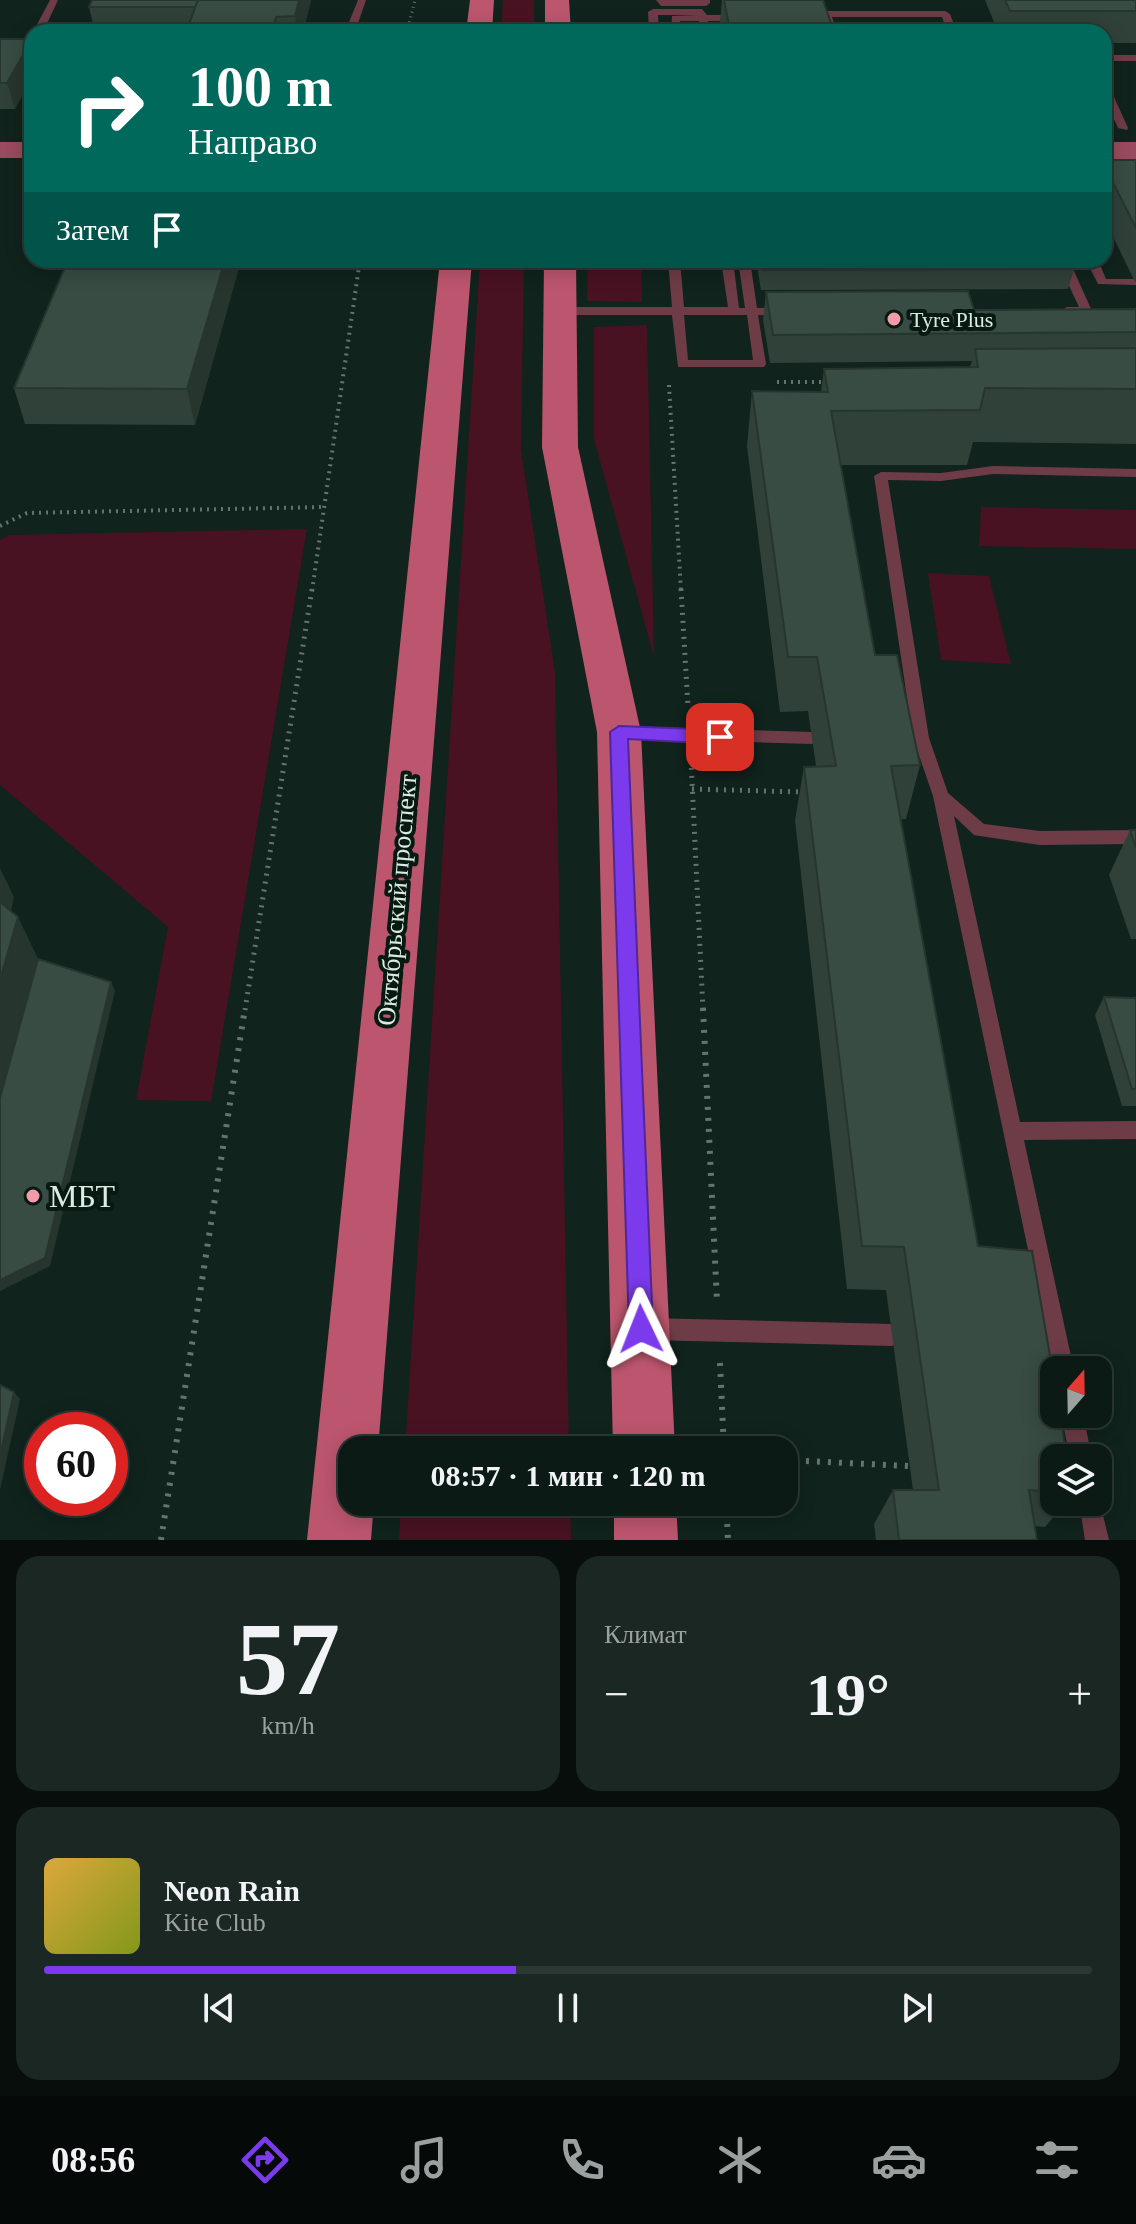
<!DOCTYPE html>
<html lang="ru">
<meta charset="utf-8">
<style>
:root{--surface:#0c1a15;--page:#1a2722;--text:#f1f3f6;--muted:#9aa1a0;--line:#2c3834;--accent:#7c3aed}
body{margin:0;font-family:Georgia,serif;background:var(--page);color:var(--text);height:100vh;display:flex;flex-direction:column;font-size:30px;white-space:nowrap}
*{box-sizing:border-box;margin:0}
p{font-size:26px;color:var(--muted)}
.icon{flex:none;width:44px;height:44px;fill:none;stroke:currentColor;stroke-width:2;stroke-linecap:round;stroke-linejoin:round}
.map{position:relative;height:1540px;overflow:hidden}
.panel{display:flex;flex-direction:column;gap:16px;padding:16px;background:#070e0c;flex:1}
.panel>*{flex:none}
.top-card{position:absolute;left:24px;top:24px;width:1088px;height:244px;border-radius:24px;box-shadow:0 4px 20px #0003,0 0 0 2px var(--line);background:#00695c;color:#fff;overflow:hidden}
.needle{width:52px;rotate:20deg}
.controls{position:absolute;left:1040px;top:1356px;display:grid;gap:16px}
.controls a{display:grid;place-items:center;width:72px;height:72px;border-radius:16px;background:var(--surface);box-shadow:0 4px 20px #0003,0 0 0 2px var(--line);font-size:40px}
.speed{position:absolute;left:24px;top:1412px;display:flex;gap:16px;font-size:40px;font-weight:700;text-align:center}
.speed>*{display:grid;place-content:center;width:104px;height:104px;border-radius:50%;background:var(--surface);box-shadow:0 4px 20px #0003,0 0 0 2px var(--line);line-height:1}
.speed .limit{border:12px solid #d22;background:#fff;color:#111}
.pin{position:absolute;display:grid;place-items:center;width:68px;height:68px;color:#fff;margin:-34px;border-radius:16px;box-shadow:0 4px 12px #0006}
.me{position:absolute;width:88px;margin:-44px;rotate:358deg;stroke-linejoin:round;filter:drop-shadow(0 0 6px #0008)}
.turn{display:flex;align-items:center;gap:28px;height:168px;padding:0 32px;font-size:36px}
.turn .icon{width:104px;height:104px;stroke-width:2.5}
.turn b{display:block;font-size:56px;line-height:68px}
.then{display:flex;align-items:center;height:76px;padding:0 32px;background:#0003;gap:16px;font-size:30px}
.big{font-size:60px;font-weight:700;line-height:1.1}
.panel .tile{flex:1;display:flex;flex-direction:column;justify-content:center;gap:12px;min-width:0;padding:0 28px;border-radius:24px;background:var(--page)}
.panel .dial{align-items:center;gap:0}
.dial b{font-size:104px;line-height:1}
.song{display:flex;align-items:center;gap:24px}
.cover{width:96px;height:96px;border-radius:12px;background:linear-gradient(135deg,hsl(40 70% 55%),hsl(70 70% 35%))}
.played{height:8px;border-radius:4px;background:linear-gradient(90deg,var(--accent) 45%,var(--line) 45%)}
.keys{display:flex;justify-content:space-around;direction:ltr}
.heat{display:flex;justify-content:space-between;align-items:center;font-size:44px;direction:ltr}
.panel .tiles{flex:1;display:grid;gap:16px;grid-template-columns:1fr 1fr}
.tile:last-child{grid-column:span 2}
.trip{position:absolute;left:338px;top:1436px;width:460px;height:80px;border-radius:24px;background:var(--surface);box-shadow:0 4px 20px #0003,0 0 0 2px var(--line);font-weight:700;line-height:80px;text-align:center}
.tabs{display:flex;height:128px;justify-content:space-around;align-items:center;background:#050a08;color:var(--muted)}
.tabs .icon{width:56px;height:56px}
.tabs .current{color:var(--accent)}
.tabs b{font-size:36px;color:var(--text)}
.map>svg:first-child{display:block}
</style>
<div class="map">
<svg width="1136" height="1540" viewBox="0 0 1136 1540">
<rect width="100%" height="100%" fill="#10231c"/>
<g fill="#481222">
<path d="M503,0H534V32H501Z"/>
<path d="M480,260H524L521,450L555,672L569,1450H405Z"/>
<path d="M588,260H641L642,302L587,301Z"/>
<path d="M647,325L654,657L594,439V327Z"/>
<path d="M981,507L1136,510V549L979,546Z"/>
<path d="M307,529L211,1101L136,1100L168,927L0,785V540L9,535Z"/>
<path d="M928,573L989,576L1011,664L941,660Z"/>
<path d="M401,1502H570L571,1540H399Z"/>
</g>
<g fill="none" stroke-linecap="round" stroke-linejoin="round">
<path stroke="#65756e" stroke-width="3" stroke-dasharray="1 4" stroke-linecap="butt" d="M407,32L415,0"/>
<g stroke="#65756e" stroke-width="4" stroke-dasharray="2 5" stroke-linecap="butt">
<path d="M777,382H827"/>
<path d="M669,385L681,591"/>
<path d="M0,526L27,513L325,507"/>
<path d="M312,591L360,260"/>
</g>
<g stroke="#65756e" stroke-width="5" stroke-dasharray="2 6" stroke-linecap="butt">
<path d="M681,589L688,706"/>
<path d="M691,760L703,1010"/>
<path d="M692,789L803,792"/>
<path d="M245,1010L312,589"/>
</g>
<g stroke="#65756e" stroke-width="6" stroke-dasharray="3 8" stroke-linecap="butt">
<path d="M703,1008L717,1302"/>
<path d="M720,1363L724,1450"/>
<path d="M784,1460L909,1466"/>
<path d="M726,1502L728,1540"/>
<path d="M161,1540L245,1008"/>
</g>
<g fill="#6e3c47" fill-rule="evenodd">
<path d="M50,0H58L43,32H33Z"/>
<path d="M358,0H366L355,32H345Z"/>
<path d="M656,0H710V3L706,6H661Z"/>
<path d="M653,9H702L707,15H743L748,18L743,21H708L710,32H700L699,21H680L681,32H671L672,16L698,15H658L659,32H649L648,12Z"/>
<path d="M827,11H945L950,14L957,32H947L942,17H832L837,32H827L822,14Z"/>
<rect x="1104" y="55" width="32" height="6"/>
<path d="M1104,83L1109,86L1128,128L1127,130L1118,128L1104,97Z"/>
<path d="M668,260H680L684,307H728L721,260H733L739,308H745L738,260H750L757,308H784L790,312L784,316L758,315L766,364L764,367H678L672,315H559L553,311L559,307H672ZM684,315H747L753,360H688Z"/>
<path d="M1057,260H1069L1092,311L1090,313L1067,315L1061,311L1067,307H1079Z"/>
<path d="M1086,260H1098L1106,279H1136V285L1098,284Z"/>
<path d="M993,466L1136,469V477L993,474L941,481L888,480L929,738L948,793L984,824L1040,831L1136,830V844L1040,845L980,836L974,835L954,816L1020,1122L1136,1121V1139L1024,1140L1074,1370H1054V1374L933,796L913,738L874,476L881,472L941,473Z"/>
<path d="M621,726L812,732L820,738L812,744L621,738L613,732Z"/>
<path d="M647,1318L892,1324L899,1328L903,1335L899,1342L892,1346L647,1340L640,1336L636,1329L640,1322Z"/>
<path d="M1061,1414H1083L1092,1458H1070Z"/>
<path d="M1098,1494L1109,1540H1085L1079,1502H1098Z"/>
</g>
<g fill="#9a4b5d" fill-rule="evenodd">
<rect x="0" y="142" width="32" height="16"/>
<rect x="1104" y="142" width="32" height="18"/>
</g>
<g fill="#bc566e" fill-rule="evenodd">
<path d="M470,0H494L492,32H466Z"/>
<path d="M545,0H569L571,32H545Z"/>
<path d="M440,260H472L378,1450H352V1502H374L371,1540H307Z"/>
<path d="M544,260H576L578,447L641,732L675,1450H613L597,732L542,447Z"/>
<path d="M614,1502H676L678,1540H614Z"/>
</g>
</g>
<g fill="#30413a">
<path d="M311,0L303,32H95L89,7Z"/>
<path d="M722,0H823L834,32L722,30L720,22Z"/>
<path d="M985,0H1136V43H1104V32H998Z"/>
<path d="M0,39H32V77L15,109H0Z"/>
<path d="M1104,160H1136V282H1135L1104,218Z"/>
<path d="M241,260L195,425L25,424L14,388Z"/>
<path d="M756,260H1070L1074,269L1068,289L761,290Z"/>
<path d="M766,292L974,310L1136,309V444L973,442L967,465H841L875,655L920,765L906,819H900L978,1246L1054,1458V1502H1066L1045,1527L1035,1526L1037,1540H876L874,1524L893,1490H913L886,1290L847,1289L795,820L804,767L816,766L808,711L780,712L747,446L752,391L821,392L824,369L970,367L972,361L770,363L763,320Z"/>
<path d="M1130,830H1136V939H1131L1109,875Z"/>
<path d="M1104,997L1136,998V1106H1122L1095,1015Z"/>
</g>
<g fill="#27352f">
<path d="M299,0H311L303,32H298L295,16Z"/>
<path d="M276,17L278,32H271Z"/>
<path d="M32,39V77L15,109L7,83Z"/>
<path d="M225,260H241L195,425L187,389Z"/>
<path d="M0,868L14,897L5,937L0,927Z"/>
<path d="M18,917L43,969L0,1126V980Z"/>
<path d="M111,982L115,991L50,1266L0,1291V1280Z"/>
<path d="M14,1392L20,1399L0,1490V1456Z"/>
</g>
<g fill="#384c43" stroke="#27352f" stroke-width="2">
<path d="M92,0H198L196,7H89Z"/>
<path d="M198,0H299L295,16L276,17L271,32H186Z"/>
<path d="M724,0H823L834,32H722L721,30H730Z"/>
<path d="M1005,0H1136V11H1010Z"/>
<path d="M0,39H32L7,83H0Z"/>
<path d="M1104,160H1136V228L1104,165Z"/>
<path d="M68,260H225L187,389L14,388Z"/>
<path d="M762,260H1070L1074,269L763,270Z"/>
<path d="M968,291L974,310L1136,309V332L773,335L766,292Z"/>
<path d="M1136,348V389L985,388L980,410L831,411L875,655H897L920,765L891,766L978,1246L1032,1251L1054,1379V1414H1060L1067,1458H1054V1492L1029,1490L1037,1540H899L893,1490H939L904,1247L862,1246L804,767L836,766L817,657H788L752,391L828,392L824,369L978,367L975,349Z"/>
<path d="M1130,830H1136V848Z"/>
<path d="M0,902L18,917L0,980Z"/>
<path d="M38,959L111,982L45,1258L0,1280V1098Z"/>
<path d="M1104,997L1136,998V1089H1132Z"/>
<path d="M0,1385L14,1392L0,1456Z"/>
</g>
<path fill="#7c3aed" stroke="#51269a" stroke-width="2" d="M619,726L720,730L729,737L720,744L628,739L653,1329L650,1337L641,1341L633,1337L629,1329L610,732Z"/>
<g fill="#f39aab" stroke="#071a12" stroke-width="3">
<circle cx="894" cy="319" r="8"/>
<circle cx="33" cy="1196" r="8"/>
</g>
<g text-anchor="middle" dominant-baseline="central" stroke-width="8" stroke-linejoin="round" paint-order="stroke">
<g font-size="22" fill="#dde9e4" stroke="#071a12" text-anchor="start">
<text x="910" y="319">Tyre Plus</text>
</g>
<g font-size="26" fill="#dde9e4" stroke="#071a12">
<text transform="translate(397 900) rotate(-85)">Октябрьский проспект</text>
</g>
<g font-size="32" fill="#dde9e4" stroke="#071a12" text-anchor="start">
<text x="49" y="1196">МБТ</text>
</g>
</g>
</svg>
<div class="controls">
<a><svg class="needle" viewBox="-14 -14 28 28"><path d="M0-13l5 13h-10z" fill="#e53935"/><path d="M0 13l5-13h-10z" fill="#9aa1a0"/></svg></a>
<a><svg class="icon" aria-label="layers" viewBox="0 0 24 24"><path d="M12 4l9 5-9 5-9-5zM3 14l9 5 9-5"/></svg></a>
</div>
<div class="speed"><div class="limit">60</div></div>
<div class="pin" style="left:720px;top:737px;background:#d93025"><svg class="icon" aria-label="arrive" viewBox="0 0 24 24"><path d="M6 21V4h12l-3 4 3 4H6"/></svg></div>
<svg class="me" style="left:641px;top:1329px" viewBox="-20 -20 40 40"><path d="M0-17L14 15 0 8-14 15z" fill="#7c3aed" stroke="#fff" stroke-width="4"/></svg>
<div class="trip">08:57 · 1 мин · 120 m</div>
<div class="top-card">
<div class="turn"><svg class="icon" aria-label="right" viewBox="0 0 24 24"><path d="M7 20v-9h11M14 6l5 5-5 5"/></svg><div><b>100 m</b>Направо</div></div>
<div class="then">Затем<svg class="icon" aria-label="arrive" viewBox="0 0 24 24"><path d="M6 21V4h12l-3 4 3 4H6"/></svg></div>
</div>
</div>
<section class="panel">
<div class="tiles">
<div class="tile dial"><b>57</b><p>km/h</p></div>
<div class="tile"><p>Климат</p>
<div class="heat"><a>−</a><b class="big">19°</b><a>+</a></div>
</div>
<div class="tile">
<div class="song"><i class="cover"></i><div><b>Neon Rain</b><p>Kite Club</p></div></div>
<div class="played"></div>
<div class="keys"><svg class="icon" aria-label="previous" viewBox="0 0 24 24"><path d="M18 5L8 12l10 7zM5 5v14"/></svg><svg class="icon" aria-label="pause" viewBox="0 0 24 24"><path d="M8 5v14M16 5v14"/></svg><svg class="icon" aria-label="next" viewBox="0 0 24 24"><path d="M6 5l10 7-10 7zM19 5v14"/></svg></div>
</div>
</div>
</section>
<nav class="tabs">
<b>08:56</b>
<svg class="icon current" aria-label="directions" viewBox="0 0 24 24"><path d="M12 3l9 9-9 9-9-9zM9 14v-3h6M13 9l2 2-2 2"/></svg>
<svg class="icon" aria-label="music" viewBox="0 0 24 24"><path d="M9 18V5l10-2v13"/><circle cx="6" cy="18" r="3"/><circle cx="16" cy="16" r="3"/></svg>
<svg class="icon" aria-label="phone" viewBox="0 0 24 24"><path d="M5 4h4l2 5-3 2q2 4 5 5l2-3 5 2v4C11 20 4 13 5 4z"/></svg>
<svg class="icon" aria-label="climate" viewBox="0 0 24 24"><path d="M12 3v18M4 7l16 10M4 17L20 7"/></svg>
<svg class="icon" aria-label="car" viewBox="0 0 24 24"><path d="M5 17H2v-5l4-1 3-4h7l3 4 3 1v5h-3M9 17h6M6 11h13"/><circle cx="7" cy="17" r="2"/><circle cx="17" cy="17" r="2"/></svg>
<svg class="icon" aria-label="filters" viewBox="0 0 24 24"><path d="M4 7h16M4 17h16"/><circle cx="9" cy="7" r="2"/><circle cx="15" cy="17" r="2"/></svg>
</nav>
